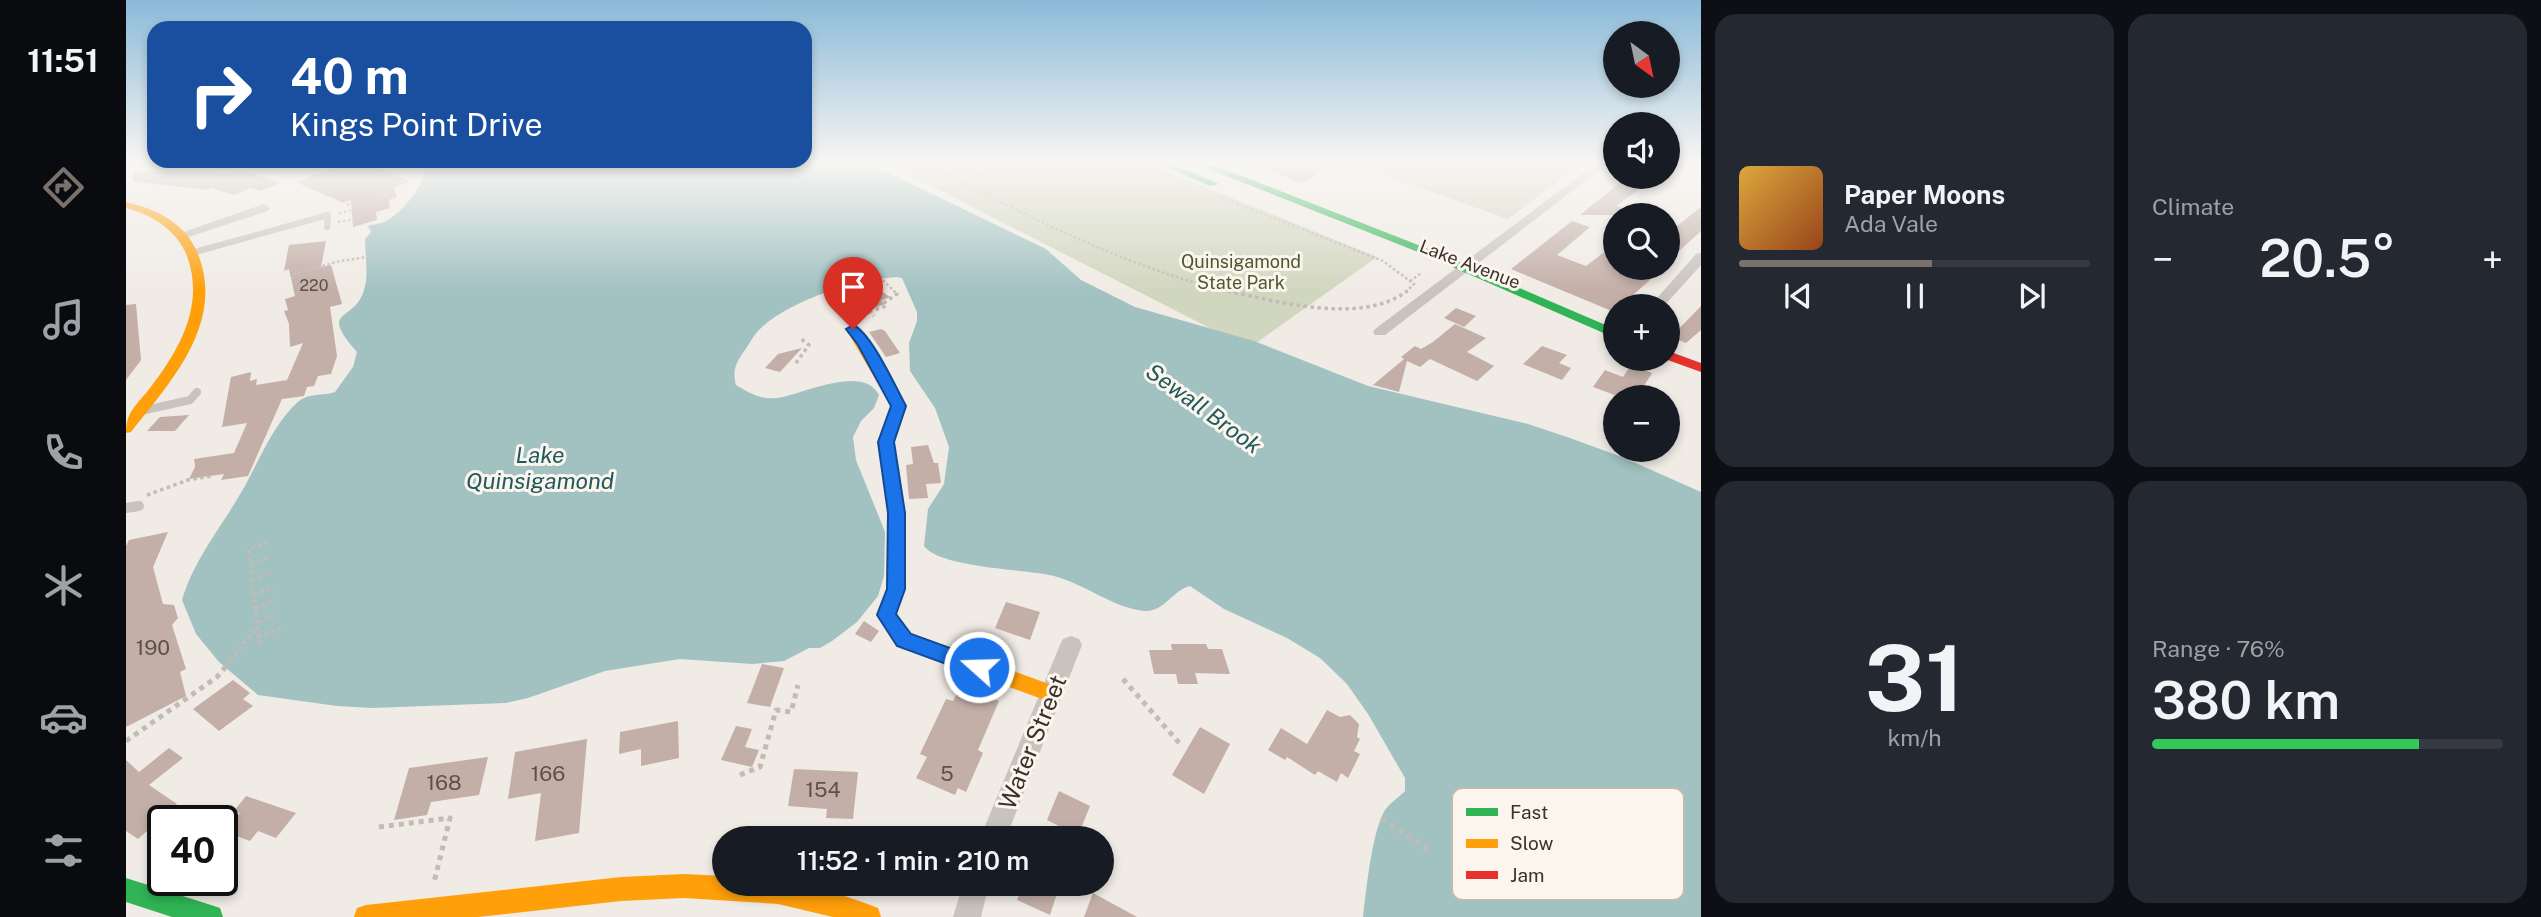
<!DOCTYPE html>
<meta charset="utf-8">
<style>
:root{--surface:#171b24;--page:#242831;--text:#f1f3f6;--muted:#9ea1a6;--line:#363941;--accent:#7a716c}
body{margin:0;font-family:"Public Sans",sans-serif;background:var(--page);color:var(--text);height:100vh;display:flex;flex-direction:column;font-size:26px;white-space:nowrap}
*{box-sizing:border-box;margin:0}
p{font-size:23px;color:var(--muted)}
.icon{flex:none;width:38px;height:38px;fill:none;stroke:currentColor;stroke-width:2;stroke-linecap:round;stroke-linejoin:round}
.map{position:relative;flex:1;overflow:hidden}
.sheet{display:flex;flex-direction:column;gap:14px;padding:14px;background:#0d0f14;width:840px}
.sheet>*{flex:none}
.hud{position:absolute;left:21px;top:21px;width:665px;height:147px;border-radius:21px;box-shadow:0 4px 10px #0003;background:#1a4fa0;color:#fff;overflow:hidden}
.needle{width:46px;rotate:147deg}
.buttons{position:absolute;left:1477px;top:21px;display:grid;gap:14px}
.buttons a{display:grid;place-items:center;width:77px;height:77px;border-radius:50%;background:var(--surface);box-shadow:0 4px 10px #0003;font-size:35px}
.speed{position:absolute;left:21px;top:805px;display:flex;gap:14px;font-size:35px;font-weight:700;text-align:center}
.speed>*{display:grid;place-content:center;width:91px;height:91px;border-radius:50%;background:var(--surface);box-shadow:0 4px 10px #0003;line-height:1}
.speed .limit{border:4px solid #111;border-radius:10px;background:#fff;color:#111}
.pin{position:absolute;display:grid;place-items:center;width:60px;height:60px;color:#fff;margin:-72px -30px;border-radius:50% 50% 50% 0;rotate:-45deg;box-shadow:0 0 7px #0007}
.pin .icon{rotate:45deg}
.me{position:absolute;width:77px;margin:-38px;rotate:290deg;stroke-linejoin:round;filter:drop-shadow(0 0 5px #0008)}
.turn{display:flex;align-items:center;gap:24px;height:147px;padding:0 28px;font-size:32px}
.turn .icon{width:91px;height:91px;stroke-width:2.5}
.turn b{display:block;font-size:49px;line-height:60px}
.big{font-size:52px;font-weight:600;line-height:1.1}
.sheet .widget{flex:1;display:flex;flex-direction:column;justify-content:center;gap:10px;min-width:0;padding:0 24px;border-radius:21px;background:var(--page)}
.sheet .dial{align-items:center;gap:0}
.dial b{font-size:91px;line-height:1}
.song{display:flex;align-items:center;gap:21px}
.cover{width:84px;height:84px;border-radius:10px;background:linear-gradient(135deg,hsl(40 70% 55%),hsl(20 70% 35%))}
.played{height:7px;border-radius:4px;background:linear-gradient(90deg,var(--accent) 55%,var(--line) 55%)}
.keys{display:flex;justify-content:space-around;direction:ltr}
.heat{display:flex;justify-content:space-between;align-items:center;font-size:38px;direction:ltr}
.charge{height:10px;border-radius:5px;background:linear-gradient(90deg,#34c759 76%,var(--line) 0)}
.sheet .tiles{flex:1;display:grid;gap:14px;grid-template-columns:repeat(2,1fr)}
.trip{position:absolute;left:586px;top:826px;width:402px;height:70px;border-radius:35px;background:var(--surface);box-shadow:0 4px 10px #0003;font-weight:600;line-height:70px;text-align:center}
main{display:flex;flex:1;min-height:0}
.tabs{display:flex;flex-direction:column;width:126px;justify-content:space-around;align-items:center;background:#090b0e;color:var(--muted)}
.tabs .icon{width:49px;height:49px}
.tabs .selected{color:var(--accent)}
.tabs b{font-size:32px;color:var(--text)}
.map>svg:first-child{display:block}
</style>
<main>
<nav class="tabs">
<b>11:51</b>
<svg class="icon selected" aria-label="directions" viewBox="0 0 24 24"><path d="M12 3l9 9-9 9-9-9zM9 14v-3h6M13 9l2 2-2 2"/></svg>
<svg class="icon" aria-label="music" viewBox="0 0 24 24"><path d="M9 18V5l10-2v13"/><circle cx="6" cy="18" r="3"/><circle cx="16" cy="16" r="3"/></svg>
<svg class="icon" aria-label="phone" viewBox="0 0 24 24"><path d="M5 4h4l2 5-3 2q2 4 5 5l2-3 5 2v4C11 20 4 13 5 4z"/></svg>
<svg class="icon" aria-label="climate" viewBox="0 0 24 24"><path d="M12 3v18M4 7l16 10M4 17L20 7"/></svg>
<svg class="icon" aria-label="car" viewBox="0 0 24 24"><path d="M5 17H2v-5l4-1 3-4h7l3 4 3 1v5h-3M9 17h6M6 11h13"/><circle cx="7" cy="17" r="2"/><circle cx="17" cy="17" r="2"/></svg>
<svg class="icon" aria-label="filters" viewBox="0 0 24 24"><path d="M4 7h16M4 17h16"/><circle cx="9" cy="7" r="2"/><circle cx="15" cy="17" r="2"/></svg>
</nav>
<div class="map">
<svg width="1575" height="917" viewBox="0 0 1575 917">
<rect width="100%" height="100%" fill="#f0ebe5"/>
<g fill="#d1d6bf">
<path d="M758,162H1018L1251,257L1123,348Z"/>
<path d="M1221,162H1458L1382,219Z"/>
</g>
<g fill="#a1c2c1">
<path d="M32,162H202L182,167L147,168L117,164L73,166Z"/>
<path d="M286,162H740L920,249L955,280L1009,307L1128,341L1242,386L1402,424L1444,438L1496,457L1575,492V917H1237C1240,891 1246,831 1259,810C1264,803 1273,797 1279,791V778L1242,714L1221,684L1194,658L1161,638L1098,609L1064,586C1047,590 1038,612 1019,611C987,608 959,584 928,576C899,569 814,568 798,546L802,509L818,484L823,447L809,408L784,371L783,343L791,321V312L776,278L771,277C730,280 666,299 635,328C628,334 624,343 619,350C610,362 606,371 610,385C623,393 635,400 651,398C675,395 737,363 753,395L748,408L735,421L727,437L730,460L759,532L758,576L752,596L731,622L706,641L694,648H683L658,661L626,664L554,659L479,671L402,698L380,703L246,708L211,706L132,695L93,662L70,634L56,600C67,563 90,534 110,501C130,470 145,425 173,401C183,393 198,396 209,392L227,367L231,352C191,307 229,323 238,290C243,275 239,255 239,239L245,232L242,226C247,224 254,224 258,222C273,216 304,181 297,166Z"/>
</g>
<g fill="#c3afa7">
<path d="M221,162H237L285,182L268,187L271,197L263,200L264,208L250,212L251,220L227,227L225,200L217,203L170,182Z"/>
<path d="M1124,162H1213L1175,183Z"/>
<path d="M116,170L155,183L134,191L124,188L108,195L85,188L81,190L7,181L8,171L106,173Z"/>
<path d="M1501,177H1530L1490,206L1512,213V215H1454Z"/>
<path d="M1575,207V231L1542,261V233Z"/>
<path d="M1446,221L1464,227L1431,255L1460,266L1489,244V268H1537L1495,306H1489L1488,312L1385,269Z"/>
<path d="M200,241L195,267L205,265L216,304L204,307L211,356L205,374L192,376L188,386L181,387L178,396L156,399L122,476L95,480L98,474L63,479L69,467L68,459L108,453L121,423L96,427L105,377L125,372L124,381L131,379L130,385L161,380L177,343L164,347L163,324L158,311L162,310L159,299L169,296L163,269L158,271L163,245Z"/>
<path d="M751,288L764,297L755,301L759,304L745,309L729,297Z"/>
<path d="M10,304L15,360L0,380V305Z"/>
<path d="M1575,306V330L1560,343L1545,337Z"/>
<path d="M1330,308L1350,316L1338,327L1318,318Z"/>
<path d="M1329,324L1360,338L1341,352L1368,366L1351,381L1304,359L1294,367L1281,361L1273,392L1247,385L1278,359L1275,357L1289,346L1295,349L1307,342Z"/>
<path d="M755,329L759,331L774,353L760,357L743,332Z"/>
<path d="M1416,346L1441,355L1433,363L1445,368L1436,380L1397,364Z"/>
<path d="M676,348L654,372L639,368L652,354Z"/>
<path d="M1505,365L1526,373L1511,397H1494L1467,387L1479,370L1497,377Z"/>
<path d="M63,415L49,431H21L34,417Z"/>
<path d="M802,445L808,463H812L815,483L800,484L802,498L783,499L780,465L787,464L785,447Z"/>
<path d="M42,532L27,567L37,604L48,605L52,618L46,625L60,669L54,672L60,696L0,727V546L3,540Z"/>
<path d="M880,602L914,612L904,640L869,628Z"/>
<path d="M738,621L753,631L745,642L729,634Z"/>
<path d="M1045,644H1080L1082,649H1096L1104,674L1069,673L1072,684H1052L1050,674H1028L1023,650H1046Z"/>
<path d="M636,664L658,668L644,707L621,703Z"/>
<path d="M107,680L124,693L117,699L127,706L93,731L67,709Z"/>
<path d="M834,687L873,701L852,750L857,753L840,792L832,788L829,795L790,778L801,757L794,754L820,699L827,701Z"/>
<path d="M1201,710L1214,717L1224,715L1233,724L1231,737L1234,739L1228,751L1234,754L1222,778L1215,773L1211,782L1192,771L1189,775L1161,757L1159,760L1142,750L1155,728L1181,744Z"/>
<path d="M552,721L553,758L515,766V749L493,754L494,732Z"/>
<path d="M610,726L626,729L619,747L633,750L626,767L595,760Z"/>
<path d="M1074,727L1104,744L1078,794L1046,775Z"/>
<path d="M461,739L453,833L409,841L415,793L382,799L389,752Z"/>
<path d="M43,748L57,758L23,785L51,804L12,839L0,831V760L13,772Z"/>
<path d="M362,757L353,795L305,802L301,815L268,820L283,768Z"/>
<path d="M668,769L732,772L727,819L700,818L701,809L662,806Z"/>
<path d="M933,791L964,806L952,836L921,820Z"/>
<path d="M120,796L170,813L150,838L132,831L124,841L97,831L114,813L108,811Z"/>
<path d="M897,884H934L924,915L891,900Z"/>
<path d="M967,893L1011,917H958Z"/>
</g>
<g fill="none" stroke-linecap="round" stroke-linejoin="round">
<g stroke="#c2bbb6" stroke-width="2.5" stroke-dasharray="2.5 2.5" stroke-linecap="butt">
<path d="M795,162C898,213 997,268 1110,293"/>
<path d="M848,162L846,164L853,177"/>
<path d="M220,191L285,170L283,162"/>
<path d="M291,191L307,190"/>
<path d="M1092,196L1257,261L1288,284L1279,293"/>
<path d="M221,205L267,192"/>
<path d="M213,213L245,206"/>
<path d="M212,222L234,218"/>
<path d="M166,279L168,274L214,261L248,256"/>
<path d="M757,280L770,293"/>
<path d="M1284,281L1294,274"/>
</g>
<g stroke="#c2bbb6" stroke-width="3.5" stroke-dasharray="3.5 3.5" stroke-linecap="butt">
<path d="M1102,291C1152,302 1237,325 1281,291"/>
<path d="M736,307L748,316"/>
<path d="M723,310L737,314L760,306L758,303L771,294L768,291"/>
<path d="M670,363L683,345L675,339"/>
<path d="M21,495L62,480L86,476"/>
<path d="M125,563L144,557"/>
<path d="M126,580L146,571"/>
<path d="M128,594L149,587"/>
<path d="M129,608L150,600"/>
<path d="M132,622L152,614"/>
<path d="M132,637L155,628"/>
<path d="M133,644L123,549L142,542"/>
<path d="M104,660L131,627"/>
</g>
<g stroke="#c2bbb6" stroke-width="5" stroke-dasharray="5 5" stroke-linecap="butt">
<path d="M997,679L1056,746"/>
<path d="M0,741L91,677L106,659"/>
<path d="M614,775L634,767L650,710L665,712L672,685"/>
<path d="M1256,819L1304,851"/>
<path d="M253,827L324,818L308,882"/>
</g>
<path stroke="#c9c3be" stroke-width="6" d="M69,252L202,215L201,227"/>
<path stroke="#c9c3be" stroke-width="8" d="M15,411L64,400L71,392"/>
<path stroke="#c9c3be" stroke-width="10" d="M0,508L13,506"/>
<g fill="#c9c3be" fill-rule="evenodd">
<path d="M1472,162H1484L1259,335H1249L1247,332L1249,329Z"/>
<path d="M138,204L144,208L142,211L59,238H51L49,235Z"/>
<path d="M1575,253V265L1538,306H1524L1570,254Z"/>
<path d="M945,636L953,639L956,645L880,838H854L934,645L937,639Z"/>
<path d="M837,884H863L855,917H827Z"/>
</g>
<g fill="#30b455" fill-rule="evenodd">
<path d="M1028,162H1043L1093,184L1084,186Z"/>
<path d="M1065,162H1080L1300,248L1489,329V338L1292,252Z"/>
<path d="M0,878L85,905L94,908L97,917H46L0,902Z"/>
</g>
<g fill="#ff9f0a" fill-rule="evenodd">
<path d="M0,202C30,209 60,223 72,254C99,323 46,380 5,432L0,433C0,411 11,405 24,388C54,349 79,305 61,256C51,230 26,215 0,208Z"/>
<path d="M727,325L734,329L779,406L768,441L778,513L779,589L771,614L785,634L934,688L937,694L934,700L927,703L771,646L752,615L761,589L762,513L752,441L765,406L720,329Z"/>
<path d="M558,874L598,876V884C622,884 648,881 671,884C699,889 726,898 752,908L755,917H707L652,904L558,898L495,901L352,917H228L231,908L240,905L495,877Z"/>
</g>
<path fill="#e5322d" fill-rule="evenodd" d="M1542,351L1575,363V372L1539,359H1542Z"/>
</g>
<linearGradient id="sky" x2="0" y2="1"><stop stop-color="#8bbad8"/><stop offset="0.56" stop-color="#f8f6f3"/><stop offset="1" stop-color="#f8f6f3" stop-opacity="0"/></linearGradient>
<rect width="1575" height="291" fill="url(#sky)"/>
<path fill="#1a73e8" stroke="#114b97" stroke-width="2" d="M727,325C745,332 770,388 780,406L768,442L779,513V589L770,614L785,634L860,661L863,667L860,673L853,676L771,646L751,615L761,589L762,513L752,442L765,406L732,345L720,329Z"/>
<g text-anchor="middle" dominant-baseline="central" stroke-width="6" stroke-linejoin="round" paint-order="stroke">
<g font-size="16" fill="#5d504a">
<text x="188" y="285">220</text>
</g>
<g font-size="18" fill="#4a5a2e" stroke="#fbf5ee">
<text x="1115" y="261">Quinsigamond<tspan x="1115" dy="21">State Park</tspan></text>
</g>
<g font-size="18" fill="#3b302b" stroke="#fbf5ee">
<text transform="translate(1344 264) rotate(21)">Lake Avenue</text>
</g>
<g font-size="21" fill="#5d504a">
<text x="27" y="647">190</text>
<text x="422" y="773">166</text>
<text x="821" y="773">5</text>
<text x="318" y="782">168</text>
<text x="697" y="789">154</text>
</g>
<g font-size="23" font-style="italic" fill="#1f5a5e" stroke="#fbf5ee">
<text transform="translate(1078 408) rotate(36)">Sewall Brook</text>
<text x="414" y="454">Lake<tspan x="414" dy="26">Quinsigamond</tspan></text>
</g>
<g font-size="24" fill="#3b302b" stroke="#fbf5ee">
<text transform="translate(906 742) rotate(-68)">Water Street</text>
</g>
</g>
<rect x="1326" y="788" width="232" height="112" rx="10" fill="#fbf5ee" stroke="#c1bab4" stroke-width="2"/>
<rect x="1340" y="808" width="32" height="8" fill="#30b455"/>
<rect x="1340" y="839" width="32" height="9" fill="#ff9f0a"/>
<rect x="1340" y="871" width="32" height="8" fill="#e5322d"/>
<g font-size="19" fill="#3b302b">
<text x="1384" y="819">Fast</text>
<text x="1384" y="850">Slow</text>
<text x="1384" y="882">Jam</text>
</g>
</svg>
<div class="buttons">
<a><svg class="needle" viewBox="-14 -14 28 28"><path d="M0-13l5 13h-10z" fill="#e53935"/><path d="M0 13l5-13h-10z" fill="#9ea1a6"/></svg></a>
<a><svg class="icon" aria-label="sound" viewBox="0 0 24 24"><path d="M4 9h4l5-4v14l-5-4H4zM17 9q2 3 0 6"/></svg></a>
<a><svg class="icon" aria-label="search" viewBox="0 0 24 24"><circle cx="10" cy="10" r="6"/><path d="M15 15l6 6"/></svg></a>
<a>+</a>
<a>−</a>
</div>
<div class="speed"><div class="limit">40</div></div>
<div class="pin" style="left:727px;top:329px;background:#d93025"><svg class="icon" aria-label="arrive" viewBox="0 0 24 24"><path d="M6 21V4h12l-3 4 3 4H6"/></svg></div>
<svg class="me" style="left:853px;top:667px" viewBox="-20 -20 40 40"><circle r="17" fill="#1a73e8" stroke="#fff" stroke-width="3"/><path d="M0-11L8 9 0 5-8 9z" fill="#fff"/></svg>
<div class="trip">11:52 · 1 min · 210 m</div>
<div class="hud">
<div class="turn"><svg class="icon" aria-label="right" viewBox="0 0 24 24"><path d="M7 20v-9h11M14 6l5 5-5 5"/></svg><div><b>40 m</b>Kings Point Drive</div></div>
</div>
</div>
<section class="sheet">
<div class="tiles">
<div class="widget">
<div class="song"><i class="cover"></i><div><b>Paper Moons</b><p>Ada Vale</p></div></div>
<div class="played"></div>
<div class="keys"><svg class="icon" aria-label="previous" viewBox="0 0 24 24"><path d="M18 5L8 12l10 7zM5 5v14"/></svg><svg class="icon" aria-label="pause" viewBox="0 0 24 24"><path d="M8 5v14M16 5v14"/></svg><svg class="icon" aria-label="next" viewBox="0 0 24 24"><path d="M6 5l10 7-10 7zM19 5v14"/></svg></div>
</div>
<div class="widget"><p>Climate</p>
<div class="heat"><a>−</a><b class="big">20.5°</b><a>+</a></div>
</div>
<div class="widget dial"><b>31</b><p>km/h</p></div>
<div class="widget"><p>Range · 76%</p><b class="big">380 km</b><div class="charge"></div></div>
</div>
</section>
</main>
